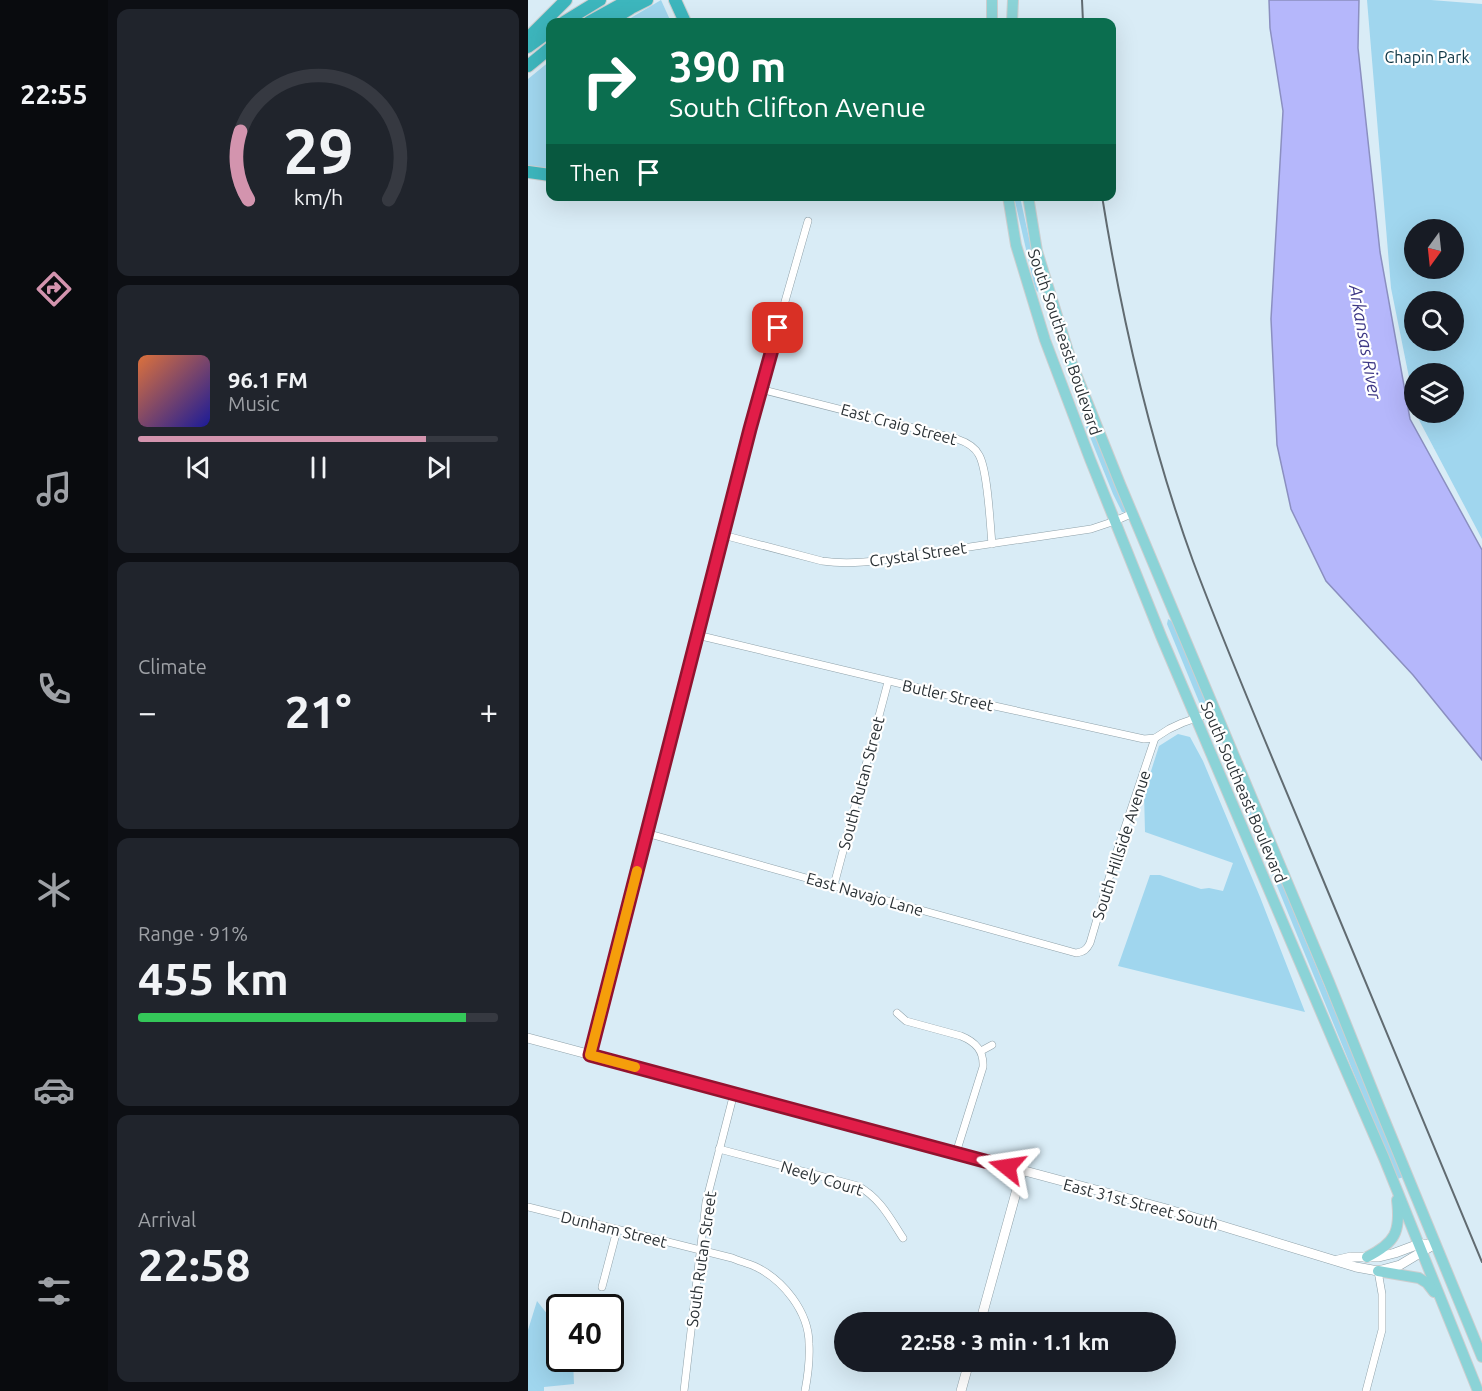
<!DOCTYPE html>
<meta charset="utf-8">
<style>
:root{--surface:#171b24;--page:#20242c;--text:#f1f3f6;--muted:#9ea1a6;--line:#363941;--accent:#d394ae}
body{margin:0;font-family:Ubuntu,sans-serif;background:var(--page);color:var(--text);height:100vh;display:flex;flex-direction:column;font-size:22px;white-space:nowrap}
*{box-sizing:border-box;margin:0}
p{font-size:20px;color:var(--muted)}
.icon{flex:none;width:33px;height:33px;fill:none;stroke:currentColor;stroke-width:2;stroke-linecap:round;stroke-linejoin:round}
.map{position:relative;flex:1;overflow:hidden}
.side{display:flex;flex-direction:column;gap:9px;padding:9px;background:#0d0f14;width:420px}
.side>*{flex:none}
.banner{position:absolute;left:18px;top:18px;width:570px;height:183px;border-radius:12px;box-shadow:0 6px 24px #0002;background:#0b6e4f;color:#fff;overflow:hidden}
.needle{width:39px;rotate:195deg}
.controls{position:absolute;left:876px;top:219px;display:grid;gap:12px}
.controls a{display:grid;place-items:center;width:60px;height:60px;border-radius:50%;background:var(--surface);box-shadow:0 6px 24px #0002;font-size:30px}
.speed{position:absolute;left:18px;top:1294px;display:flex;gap:12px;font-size:30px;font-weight:700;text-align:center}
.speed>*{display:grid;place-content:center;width:78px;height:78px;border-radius:50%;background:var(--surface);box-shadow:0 6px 24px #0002;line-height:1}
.speed .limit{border:3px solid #111;border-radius:9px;background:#fff;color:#111}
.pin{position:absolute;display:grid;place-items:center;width:51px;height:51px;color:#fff;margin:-26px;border-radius:12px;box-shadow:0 3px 9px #0006}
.me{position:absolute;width:66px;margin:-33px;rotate:285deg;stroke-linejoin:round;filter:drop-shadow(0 0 4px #0008)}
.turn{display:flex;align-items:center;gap:21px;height:126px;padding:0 24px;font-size:27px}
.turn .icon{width:78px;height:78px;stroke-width:2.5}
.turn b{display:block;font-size:42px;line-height:51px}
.then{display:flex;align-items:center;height:57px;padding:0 24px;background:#0003;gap:12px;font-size:22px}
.big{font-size:45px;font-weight:700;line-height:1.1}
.side .card{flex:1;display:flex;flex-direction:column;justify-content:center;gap:9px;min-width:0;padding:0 21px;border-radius:12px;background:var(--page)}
.side .dial{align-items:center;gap:0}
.dial svg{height:156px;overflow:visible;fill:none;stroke:var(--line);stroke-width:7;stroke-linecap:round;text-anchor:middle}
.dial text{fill:var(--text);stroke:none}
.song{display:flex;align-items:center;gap:18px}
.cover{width:72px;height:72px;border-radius:9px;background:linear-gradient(135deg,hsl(20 70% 55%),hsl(240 70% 35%))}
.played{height:6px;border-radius:3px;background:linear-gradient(90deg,var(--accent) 80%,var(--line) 80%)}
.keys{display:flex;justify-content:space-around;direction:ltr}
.heat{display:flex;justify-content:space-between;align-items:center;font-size:33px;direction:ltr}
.charge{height:9px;border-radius:4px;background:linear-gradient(90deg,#34c759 91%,var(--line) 0)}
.trip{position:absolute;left:306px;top:1312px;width:342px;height:60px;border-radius:30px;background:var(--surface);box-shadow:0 6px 24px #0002;font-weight:700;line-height:60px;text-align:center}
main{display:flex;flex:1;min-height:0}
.tabs{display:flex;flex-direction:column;width:108px;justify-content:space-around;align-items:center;background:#090b0e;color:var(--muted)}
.tabs .icon{width:42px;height:42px}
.tabs .current{color:var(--accent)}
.tabs b{font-size:27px;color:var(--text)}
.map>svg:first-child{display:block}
</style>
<main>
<nav class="tabs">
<b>22:55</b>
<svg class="icon current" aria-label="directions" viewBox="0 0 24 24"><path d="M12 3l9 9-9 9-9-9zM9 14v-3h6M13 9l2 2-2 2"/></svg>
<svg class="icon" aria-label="music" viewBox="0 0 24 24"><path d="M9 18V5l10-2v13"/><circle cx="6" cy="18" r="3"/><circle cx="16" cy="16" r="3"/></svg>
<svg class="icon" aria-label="phone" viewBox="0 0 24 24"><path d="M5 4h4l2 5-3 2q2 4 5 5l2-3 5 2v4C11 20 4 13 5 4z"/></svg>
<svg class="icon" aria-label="climate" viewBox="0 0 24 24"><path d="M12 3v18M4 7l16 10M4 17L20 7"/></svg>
<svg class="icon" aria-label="car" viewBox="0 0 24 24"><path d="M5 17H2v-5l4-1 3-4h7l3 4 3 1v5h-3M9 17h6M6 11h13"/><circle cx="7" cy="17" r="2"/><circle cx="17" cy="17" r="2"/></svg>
<svg class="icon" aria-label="filters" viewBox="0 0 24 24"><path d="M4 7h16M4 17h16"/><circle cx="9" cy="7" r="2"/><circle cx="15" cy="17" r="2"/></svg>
</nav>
<section class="side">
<div class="card dial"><svg viewBox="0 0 100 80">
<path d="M14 69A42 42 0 1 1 86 69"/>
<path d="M14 69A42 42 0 0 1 10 34" stroke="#d394ae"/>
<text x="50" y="56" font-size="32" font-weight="700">29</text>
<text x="50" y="72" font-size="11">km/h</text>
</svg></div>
<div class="card">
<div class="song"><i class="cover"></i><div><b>96.1 FM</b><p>Music</p></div></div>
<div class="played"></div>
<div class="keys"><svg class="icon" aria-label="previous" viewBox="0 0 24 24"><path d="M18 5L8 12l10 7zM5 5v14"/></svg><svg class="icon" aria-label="pause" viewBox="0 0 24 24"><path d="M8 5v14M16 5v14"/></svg><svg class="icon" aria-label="next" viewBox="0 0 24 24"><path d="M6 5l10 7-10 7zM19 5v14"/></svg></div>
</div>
<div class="card"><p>Climate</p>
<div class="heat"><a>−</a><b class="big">21°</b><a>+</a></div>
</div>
<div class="card"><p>Range · 91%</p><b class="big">455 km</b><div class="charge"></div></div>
<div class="card"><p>Arrival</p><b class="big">22:58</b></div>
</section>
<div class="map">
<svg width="954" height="1391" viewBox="0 0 954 1391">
<rect width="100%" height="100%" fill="#d9ecf6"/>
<g fill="#a0d6ee" fill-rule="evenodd">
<path d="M133,0L143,22H96Z"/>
<path d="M839,0H903L954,4V539L890,418L889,413L926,412V374H886V402L863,288ZM886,230H926V268H886ZM886,302H926V340H886Z"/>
<path d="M22,61V85L18,103V115L22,133V171L0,168V79Z"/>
<path d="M486,197H492L512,288L510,292L508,290L506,284Z"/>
<path d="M554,413H556L559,414L598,508L597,512H594L585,494L554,417Z"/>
<path d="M640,619L645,622L679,703L678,707L674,709L639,624Z"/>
<path d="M650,734L662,737L675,761L732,897L777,1012L590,966L622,875H632L673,889L681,888L695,891L705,863L617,832L616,793L631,746Z"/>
<path d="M723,812L729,824L876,1177L869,1179L720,815V813Z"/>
<path d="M9,1301L31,1329L32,1359H45L46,1384L16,1387V1391H0V1330Z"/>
</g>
<path fill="#b5b7fb" stroke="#8b8fc0" stroke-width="1.5" d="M741,0H831L830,48L852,252L882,419L954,550V760L885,675L798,581L763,509L749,445L743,319L755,111L742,28Z"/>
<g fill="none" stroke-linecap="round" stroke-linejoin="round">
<g stroke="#8fa1a9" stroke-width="8">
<g id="street">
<path d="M232,389L429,439C438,442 447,447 451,455C460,471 462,524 464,544"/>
<path d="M195,535L294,561C314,564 333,563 354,560L563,529L587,521L605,513"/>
<path d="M169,635L462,705L616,739L627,738L641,729L654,723L688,711"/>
<path d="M118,833C262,873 404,914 548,953C556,952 559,949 562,943L589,851L627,738"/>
<path d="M306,885L360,682"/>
<path d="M369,1013L378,1021L433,1036C448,1042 456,1051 455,1067L428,1153"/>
<path d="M453,1051L464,1045"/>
<path d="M61,1055L232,389L280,221"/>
<path d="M191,1149L330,1186C352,1198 362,1218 375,1238"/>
<path d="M0,1207L204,1258C211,1261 219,1263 226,1266C255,1279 281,1312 281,1344C282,1360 280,1375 277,1391"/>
<path d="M74,1287L89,1230"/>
<path d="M156,1391L178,1202L206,1093"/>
<path d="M838,1391L854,1330V1294L850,1271"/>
</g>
</g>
<g stroke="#8fa1a9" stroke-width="10">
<g id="secondary">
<path d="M0,1038L635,1208L828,1267L850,1271L872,1265L907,1244"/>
<path d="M810,1260L823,1257H851L867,1253L891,1244H898"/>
<path d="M452,1323L494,1171"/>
<path d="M433,1391L441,1362"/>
</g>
</g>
<g stroke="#cccecf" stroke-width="12">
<g id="primary">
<path d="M464,0V22"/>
<path d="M484,22L485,0"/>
<path d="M480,196L488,245L517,340L562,459L633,636L807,1045L856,1158L950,1391"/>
<path d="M500,196L509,251L544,364L592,484L801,982L852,1109L954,1357"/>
<path d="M839,1257C867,1243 873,1232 869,1200"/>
<path d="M850,1271L891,1278L899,1283L906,1292"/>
</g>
</g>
<g stroke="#cccecf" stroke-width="14">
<g id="highway">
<path d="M147,0L157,22"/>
<path d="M36,22L72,0"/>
<path d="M61,22L101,0"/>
<path d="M80,22L103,8L119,0"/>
<path d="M0,38L38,0"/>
<path d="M0,47L22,31"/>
<path d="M0,66L22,48"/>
<path d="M0,172L22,175"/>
</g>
</g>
<use href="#street" stroke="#fff" stroke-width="7"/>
<use href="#secondary" stroke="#fff" stroke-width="9"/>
<use href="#primary" stroke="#8bd3d7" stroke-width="10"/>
<use href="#highway" stroke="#3db6bd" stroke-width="12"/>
<g stroke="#616b71" stroke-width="2">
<path d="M554,0L555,22"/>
<path d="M574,196C594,320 622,443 665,561C701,657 742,752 781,846C839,985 896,1124 954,1262"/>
</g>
</g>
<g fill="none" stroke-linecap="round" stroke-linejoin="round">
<g stroke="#92132f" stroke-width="15">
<path id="route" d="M250,328L222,429L62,1055L479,1167"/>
</g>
<use href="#route" stroke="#e11d48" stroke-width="10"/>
<path stroke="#f59e0b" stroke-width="10" d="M107,1067L62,1055L109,871"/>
</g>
<g text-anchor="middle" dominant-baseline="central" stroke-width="4.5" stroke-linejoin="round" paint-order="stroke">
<g font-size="16" fill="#0e3544" stroke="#fff">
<text x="899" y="57">Chapin Park</text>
</g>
<g font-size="16" fill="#2a3135" stroke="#fff">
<text transform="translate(537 342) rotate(71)">South Southeast Boulevard</text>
<text transform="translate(371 424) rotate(15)">East Craig Street</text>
<text transform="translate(390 554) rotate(-8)">Crystal Street</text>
<text transform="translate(420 695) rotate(13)">Butler Street</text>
<text transform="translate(333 783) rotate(-75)">South Rutan Street</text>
<text transform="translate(716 792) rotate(67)">South Southeast Boulevard</text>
<text transform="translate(593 845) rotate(-72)">South Hillside Avenue</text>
<text transform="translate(337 894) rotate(16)">East Navajo Lane</text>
<text transform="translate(294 1178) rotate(17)">Neely Court</text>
<text transform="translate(613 1204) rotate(15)">East 31st Street South</text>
<text transform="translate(86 1229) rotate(14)">Dunham Street</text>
<text transform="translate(173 1259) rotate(-82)">South Rutan Street</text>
</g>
<g font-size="18" font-style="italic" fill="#3d3785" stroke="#fff">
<text transform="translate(838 342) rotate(80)">Arkansas River</text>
</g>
</g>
</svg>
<div class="controls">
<a><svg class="needle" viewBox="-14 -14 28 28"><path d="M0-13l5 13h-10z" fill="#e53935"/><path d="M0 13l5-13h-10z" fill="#9ea1a6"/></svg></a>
<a><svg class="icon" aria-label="search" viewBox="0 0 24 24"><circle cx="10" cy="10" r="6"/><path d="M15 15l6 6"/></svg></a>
<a><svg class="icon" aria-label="layers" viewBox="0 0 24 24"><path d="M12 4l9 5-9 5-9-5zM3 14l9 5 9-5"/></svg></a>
</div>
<div class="speed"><div class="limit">40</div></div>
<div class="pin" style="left:250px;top:328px;background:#d93025"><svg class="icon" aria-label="arrive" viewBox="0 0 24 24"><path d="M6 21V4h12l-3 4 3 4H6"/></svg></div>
<svg class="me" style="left:479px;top:1167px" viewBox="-20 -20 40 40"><path d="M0-17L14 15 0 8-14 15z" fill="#e11d48" stroke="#fff" stroke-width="4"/></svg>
<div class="trip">22:58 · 3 min · 1.1 km</div>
<div class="banner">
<div class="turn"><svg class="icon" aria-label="right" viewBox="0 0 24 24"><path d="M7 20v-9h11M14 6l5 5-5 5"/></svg><div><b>390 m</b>South Clifton Avenue</div></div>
<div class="then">Then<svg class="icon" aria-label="arrive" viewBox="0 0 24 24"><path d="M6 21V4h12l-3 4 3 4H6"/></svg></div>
</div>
</div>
</main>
